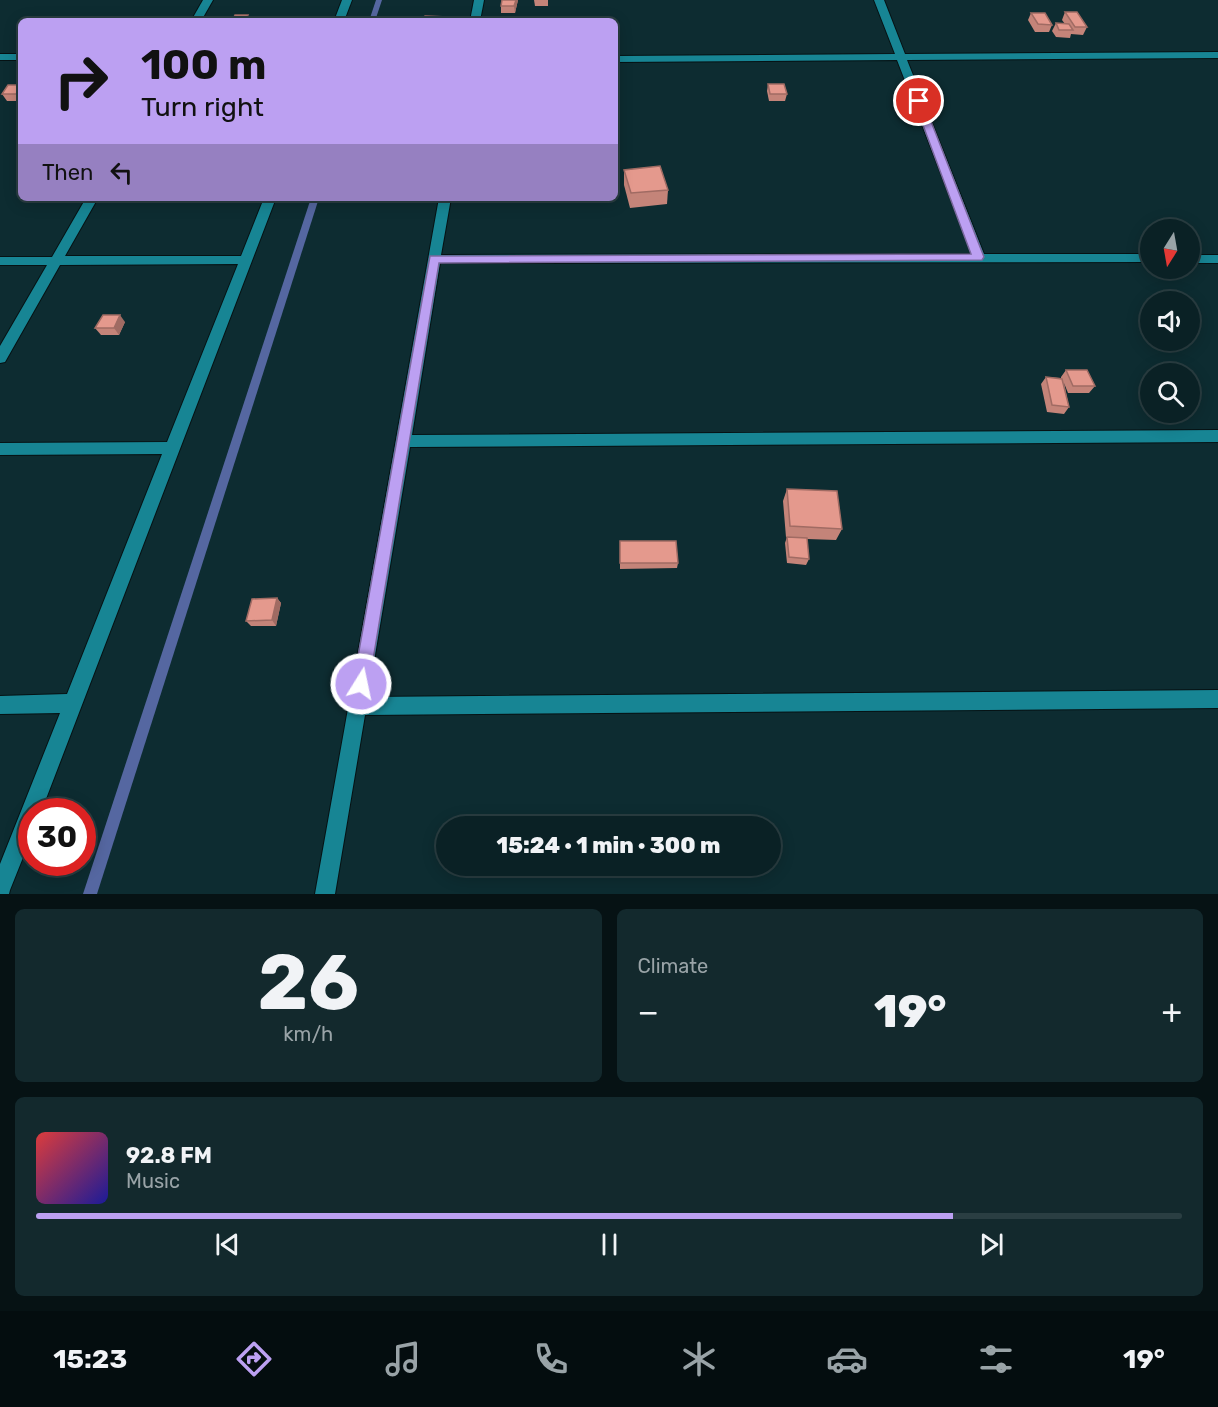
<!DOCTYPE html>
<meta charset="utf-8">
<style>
:root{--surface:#0a2125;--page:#13292d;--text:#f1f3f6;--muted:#99a3a7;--line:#2a3e42;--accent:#bca0f2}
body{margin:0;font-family:Rubik,sans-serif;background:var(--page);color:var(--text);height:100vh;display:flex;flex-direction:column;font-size:22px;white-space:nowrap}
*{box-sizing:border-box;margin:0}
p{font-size:20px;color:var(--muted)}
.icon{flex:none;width:33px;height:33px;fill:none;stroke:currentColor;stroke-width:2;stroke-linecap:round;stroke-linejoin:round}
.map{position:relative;height:894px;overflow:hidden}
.drawer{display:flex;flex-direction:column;gap:15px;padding:15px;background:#061214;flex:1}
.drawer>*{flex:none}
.top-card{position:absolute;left:18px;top:18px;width:600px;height:183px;border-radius:9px;box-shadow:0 3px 15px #0003,0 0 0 2px var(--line);background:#bca0f2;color:#111;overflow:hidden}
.needle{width:39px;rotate:191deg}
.buttons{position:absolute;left:1140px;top:219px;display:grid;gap:12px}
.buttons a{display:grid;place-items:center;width:60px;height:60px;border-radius:50%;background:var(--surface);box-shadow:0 3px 15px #0003,0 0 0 2px var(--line);font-size:30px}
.speed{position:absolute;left:18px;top:798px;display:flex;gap:12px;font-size:30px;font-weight:700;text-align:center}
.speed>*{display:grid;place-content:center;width:78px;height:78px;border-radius:50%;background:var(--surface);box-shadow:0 3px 15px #0003,0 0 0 2px var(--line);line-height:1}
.speed .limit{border:9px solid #d22;background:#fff;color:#111}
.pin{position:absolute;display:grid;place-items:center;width:51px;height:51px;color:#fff;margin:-26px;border:3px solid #fff;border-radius:50%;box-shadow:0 2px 6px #0007}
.me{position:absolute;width:66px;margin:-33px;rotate:10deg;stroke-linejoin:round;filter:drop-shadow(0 0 4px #0008)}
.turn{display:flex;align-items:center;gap:21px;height:126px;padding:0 24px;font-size:27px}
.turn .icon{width:78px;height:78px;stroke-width:2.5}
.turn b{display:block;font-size:42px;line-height:51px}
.then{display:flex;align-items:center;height:57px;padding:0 24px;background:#0003;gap:12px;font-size:22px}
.big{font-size:45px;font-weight:800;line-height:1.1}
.drawer .widget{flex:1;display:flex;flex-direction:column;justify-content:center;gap:9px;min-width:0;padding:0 21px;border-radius:9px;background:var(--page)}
.drawer .dial{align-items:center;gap:0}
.dial b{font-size:78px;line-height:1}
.song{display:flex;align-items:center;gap:18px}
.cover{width:72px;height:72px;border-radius:9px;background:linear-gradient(135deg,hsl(0 70% 55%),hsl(240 70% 35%))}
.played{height:6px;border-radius:3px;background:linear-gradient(90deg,var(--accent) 80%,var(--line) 80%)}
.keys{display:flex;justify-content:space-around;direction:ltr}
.heat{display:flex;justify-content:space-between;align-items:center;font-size:33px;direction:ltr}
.drawer .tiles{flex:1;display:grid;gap:15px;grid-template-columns:1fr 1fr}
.widget:last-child{grid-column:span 2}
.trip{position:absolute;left:436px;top:816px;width:345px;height:60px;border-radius:30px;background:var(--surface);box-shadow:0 3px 15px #0003,0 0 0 2px var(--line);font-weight:800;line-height:60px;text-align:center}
.dock{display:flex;height:96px;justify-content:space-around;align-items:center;background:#040d0f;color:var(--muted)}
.dock .icon{width:42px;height:42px}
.dock .current{color:var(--accent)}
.dock b{font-size:27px;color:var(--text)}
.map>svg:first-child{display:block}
</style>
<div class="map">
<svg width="1218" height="894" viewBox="0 0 1218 894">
<rect width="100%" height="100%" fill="#0d2c31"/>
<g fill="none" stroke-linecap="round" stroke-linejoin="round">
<g fill="#5567a1" fill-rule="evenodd">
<path d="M376,0H382L375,21H369Z"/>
<path d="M311,198H319L97,894H83Z"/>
</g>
<g stroke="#061214" stroke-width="2">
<g id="street">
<path d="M203,0H213L201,21H191Z"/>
<path d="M342,0H352L344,21H334Z"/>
<path d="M474,0H484L480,21H470Z"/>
<path d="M874,0H884L905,54L1218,52V58L907,60L984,254H1150V262L440,263L412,435L1218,430V442L410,447L368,697L1218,690V708L365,715L335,894H315L439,198H451L441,255L972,254L897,60L615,62V56L895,54Z"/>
<rect x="0" y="54" width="21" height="6"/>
<path d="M86,198H98L65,256H241L264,198H276L41,812H32V835L10,890L9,894H0V864L60,713L0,714V696L67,694L162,454L0,455V443L167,442L238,264L60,265L5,362L0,363V346L47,265H0V257H52Z"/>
<rect x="1190" y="255" width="28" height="8"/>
</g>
</g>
<use href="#street" fill="#178594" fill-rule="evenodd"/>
</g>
<g fill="#c48479">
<path d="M518,0L515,13H501V6Z"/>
<path d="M534,0H548V6H535Z"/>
<path d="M1065,12L1087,27L1083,35L1071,34L1070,38L1056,37L1052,31L1056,23L1065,24L1062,20Z"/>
<path d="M1031,13L1052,25L1049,32H1035L1028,20Z"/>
<path d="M768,84L787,94L785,101H769L767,91Z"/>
<path d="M21,85V101H7L2,94Z"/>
<path d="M624,170L668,190L667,204L630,208L624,185Z"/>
<path d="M125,322L119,335H101L95,328Z"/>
<path d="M1066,370L1095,386L1089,393H1068L1064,383L1069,407L1064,414L1047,412L1041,384L1046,377L1061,378V377Z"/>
<path d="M787,489L842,529L836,540L807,539L809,559L806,565L787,563L785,543L787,537H786L783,501Z"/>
<path d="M620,541L678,563L677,568L620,569Z"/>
<path d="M277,598L281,603L276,626H251L246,621Z"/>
</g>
<g fill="#a06b63">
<path d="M516,0H518L515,13L514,6Z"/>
<path d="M21,87V101L16,94Z"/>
<path d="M120,315L125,322L119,335L114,328Z"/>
<path d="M277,598L281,603L276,626L272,620Z"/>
</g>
<g fill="#e4998d" stroke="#a06b63" stroke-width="1.5">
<path d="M502,0H516L514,6H501Z"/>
<path d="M1065,12H1077L1087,27H1075Z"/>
<path d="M1031,13H1045L1052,25L1038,24Z"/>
<path d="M235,15H248L245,21H232Z"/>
<path d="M425,16L447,17L445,21H423Z"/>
<path d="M71,17L68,21H43L45,18Z"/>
<path d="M1056,23L1069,24L1073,30H1059Z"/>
<path d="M768,84H784L787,94H770Z"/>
<path d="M8,85H21V87L16,94H2Z"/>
<path d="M660,166L668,190L631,193L624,170Z"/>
<path d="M103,315H120L114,328H95Z"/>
<path d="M1066,370H1087L1095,386H1073Z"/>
<path d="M1046,377L1062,379L1069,407L1052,405Z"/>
<path d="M787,489L837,491L842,529L790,526Z"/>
<path d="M787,537L807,538L809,559L789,557Z"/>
<path d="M620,541H676L678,563H620Z"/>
<path d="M277,598L272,620L246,621L252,599Z"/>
</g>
<path fill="#bca0f2" stroke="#7a689d" stroke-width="1.5" d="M915,99L923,101L984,257L982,260L439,263L369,684L367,690L361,692L355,690L353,684L430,256L971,254L914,101Z"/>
</svg>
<div class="buttons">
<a><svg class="needle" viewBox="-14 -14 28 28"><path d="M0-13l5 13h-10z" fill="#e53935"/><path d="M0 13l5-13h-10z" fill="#99a3a7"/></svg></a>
<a><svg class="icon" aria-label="sound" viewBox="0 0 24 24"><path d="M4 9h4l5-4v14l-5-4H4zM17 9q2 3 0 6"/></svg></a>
<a><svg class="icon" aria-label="search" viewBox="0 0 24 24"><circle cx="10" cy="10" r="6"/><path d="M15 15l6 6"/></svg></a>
</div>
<div class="speed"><div class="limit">30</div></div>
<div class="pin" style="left:919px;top:101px;background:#d93025"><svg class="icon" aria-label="arrive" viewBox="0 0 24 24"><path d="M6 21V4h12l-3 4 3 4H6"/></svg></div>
<svg class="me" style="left:361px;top:684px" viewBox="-20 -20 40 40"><circle r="17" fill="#bca0f2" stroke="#fff" stroke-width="3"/><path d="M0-11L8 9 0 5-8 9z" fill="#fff"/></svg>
<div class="trip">15:24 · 1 min · 300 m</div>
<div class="top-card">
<div class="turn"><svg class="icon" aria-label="right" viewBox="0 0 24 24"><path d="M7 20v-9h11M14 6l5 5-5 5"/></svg><div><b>100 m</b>Turn right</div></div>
<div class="then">Then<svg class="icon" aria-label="left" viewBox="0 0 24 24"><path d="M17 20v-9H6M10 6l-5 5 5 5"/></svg></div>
</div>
</div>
<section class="drawer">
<div class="tiles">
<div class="widget dial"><b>26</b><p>km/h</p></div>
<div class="widget"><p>Climate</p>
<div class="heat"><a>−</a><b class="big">19°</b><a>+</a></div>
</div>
<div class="widget">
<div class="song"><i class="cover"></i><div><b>92.8 FM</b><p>Music</p></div></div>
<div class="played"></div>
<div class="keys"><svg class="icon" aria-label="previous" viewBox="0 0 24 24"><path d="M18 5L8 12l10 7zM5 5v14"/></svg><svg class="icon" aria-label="pause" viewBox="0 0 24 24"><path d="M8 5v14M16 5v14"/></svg><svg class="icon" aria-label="next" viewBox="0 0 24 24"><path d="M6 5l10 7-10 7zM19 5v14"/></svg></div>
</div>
</div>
</section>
<nav class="dock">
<b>15:23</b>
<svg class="icon current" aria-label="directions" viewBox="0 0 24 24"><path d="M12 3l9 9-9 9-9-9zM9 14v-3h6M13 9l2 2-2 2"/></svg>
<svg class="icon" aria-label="music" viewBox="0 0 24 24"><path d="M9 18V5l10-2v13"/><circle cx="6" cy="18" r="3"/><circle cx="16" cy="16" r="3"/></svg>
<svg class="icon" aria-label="phone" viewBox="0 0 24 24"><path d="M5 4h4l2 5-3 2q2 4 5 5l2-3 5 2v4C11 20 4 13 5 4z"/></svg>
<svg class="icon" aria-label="climate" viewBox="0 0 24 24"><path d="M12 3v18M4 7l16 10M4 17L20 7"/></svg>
<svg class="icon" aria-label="car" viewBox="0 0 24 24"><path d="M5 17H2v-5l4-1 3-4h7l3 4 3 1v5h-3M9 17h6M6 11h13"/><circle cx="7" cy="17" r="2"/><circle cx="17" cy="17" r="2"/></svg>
<svg class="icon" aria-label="filters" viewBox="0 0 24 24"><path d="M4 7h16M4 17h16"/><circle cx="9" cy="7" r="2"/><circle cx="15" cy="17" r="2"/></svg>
<b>19°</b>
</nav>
